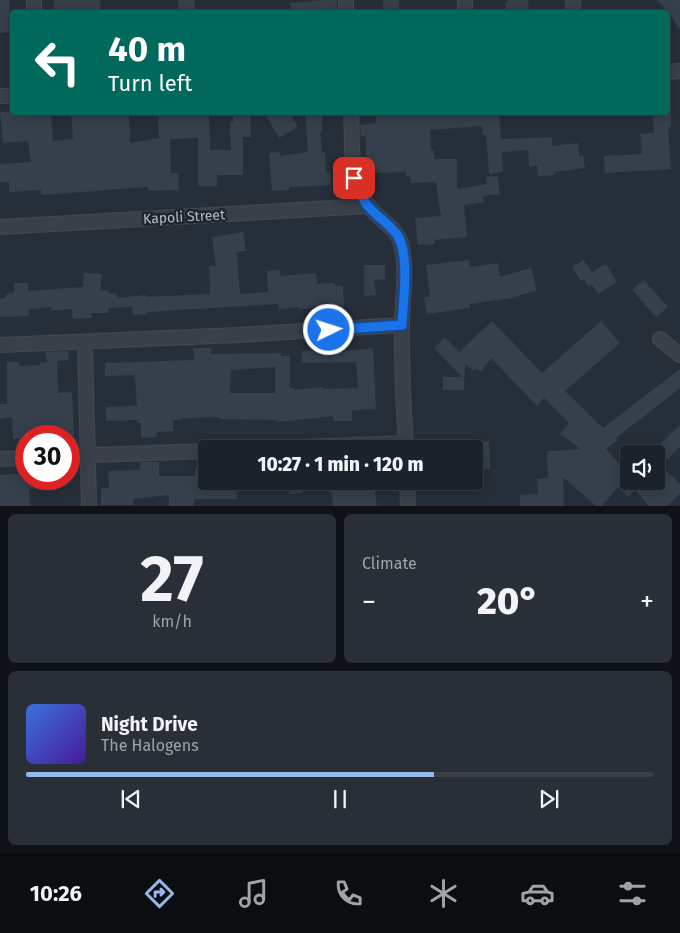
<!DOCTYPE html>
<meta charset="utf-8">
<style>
:root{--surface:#1c222b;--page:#292f37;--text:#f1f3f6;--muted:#a0a4a9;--line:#3a3f47;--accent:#95b8ea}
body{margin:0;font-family:"Fira Sans",sans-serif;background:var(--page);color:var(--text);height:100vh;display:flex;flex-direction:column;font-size:19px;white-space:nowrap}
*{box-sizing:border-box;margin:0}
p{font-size:16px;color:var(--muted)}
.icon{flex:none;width:28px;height:28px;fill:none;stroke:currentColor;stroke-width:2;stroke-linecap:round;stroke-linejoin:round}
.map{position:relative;height:506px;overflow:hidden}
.drawer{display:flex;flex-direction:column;gap:8px;padding:8px;background:#0f1318;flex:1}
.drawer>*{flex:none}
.hud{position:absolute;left:10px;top:10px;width:660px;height:105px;border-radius:5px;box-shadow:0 2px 12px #0003,0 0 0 1px var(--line);background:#00695c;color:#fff;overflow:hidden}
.fabs{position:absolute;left:620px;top:445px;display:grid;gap:10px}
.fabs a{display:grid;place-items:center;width:45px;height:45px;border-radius:5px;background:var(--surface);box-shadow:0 2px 12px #0003,0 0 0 1px var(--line);font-size:25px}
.speed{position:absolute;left:15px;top:425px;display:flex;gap:10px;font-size:25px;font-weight:700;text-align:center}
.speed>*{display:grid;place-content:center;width:65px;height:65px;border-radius:50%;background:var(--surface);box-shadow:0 2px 12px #0003,0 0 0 1px var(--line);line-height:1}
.speed .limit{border:8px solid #d22;background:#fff;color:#111}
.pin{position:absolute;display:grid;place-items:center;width:42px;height:42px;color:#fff;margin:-21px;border-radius:10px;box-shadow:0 2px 8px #0006}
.me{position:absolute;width:55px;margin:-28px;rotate:86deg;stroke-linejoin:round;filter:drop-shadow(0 0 4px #0008)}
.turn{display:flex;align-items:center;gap:18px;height:105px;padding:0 15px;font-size:22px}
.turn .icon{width:65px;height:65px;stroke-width:2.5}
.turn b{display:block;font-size:35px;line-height:42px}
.big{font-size:38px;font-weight:800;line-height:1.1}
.drawer .card{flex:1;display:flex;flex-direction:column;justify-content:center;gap:8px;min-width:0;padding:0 18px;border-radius:8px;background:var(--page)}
.drawer .dial{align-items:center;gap:0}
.dial b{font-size:65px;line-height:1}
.song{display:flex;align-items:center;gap:15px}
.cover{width:60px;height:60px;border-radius:8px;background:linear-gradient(135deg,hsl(220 70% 55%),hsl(260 70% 35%))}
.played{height:5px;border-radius:2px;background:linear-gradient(90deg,var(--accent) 65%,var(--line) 65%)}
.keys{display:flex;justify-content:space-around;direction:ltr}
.heat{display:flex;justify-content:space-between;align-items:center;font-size:28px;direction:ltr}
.drawer .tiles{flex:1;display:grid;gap:8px;grid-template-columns:1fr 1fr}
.card:last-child{grid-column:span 2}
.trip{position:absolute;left:198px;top:440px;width:285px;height:50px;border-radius:5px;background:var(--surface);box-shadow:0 2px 12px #0003,0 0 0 1px var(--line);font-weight:800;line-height:50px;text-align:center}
.tab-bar{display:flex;height:80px;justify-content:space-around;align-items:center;background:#0b0e11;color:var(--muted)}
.tab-bar .icon{width:35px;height:35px}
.tab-bar .selected{color:var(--accent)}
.tab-bar b{font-size:22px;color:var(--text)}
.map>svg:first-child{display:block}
</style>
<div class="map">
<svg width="680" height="506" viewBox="0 0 680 506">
<rect width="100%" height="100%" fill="#262e39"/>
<g fill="#35404c" fill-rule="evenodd">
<path d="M0,0H9L10,32L0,33Z"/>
<path d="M54,0H100L101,12H54Z"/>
<path d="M325,0H337V12H291L290,3Z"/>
<rect x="383" y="0" width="16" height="12"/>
<path d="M508,0H528L529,12H506L505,2H508Z"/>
<path d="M657,0H680V30L668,12Z"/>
<path d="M12,111V112H51L53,141L73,139L71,112H129L130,143L159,138L158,112H209L210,150H231L230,122H233V112H250L251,137H243V175H217V186H198V138L170,139L171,173H178L179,190L148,191V187L41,195V190L9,192V182H0V164L31,162L28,141L3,143L0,112Z"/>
<path d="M264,112H289L298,127L279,138Z"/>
<path d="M305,112H322V132H320L322,153L325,152L326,172H330L331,185L289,187V190L272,191L269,153L280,152V156L308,152Z"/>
<path d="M375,112H499L501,139L552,137V146L578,143L579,156L583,155L585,168L554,172L555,175L538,176L537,166L529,167L528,150L502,152L503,172L489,174L486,135H483L482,126L430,130L431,150H434V159H457V189L487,184L486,177L497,176L500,194L483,196L484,202L464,205L467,237L434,240L435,244L418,245L415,218L441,216L436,182L411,183L410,176H406V172L366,173V136L361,137L360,125L376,123Z"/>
<path d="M653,112H671V127H668L671,169L605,173L604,156L642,154L640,134L654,133Z"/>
<path d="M243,232L246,251L237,252L240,294L268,292L267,271L280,270V276L316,273L317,284L334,283L335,286H343L344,308L328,309V307L299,309V307L279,309L278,304L147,312V314L133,315L132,307L108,308L109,313H91L92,318L73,319L72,309L51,311V307L29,309V316L0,317V299L6,298V294L14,293V283H28V291L83,287L84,273L102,274L100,290L109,291V293L117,294V298L146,295V297L210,294L209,266H216L212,237Z"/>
<path d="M469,260L470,267L498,263L500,277L531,268L537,290L512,298L470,304V308L427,314L424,297H430L426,265Z"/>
<path d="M584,260L592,272L606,264L617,282L598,294L592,285L589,287L584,279L581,281L572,267Z"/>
<path d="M364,265H385V279L374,280L376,295L364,296Z"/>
<path d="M644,280L668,307L656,317L632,290Z"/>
<path d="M492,321L542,373L601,321L620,343L565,391L603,428L680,369V388L616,438L618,440L606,449L629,474V481H656V448L680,425V447L661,465L680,484V493L667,506H649L635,490L628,497L618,487L602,506H596L563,477L564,506H520V495L538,494L537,479L548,478L547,451L581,449L560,434L569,423L544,398L537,406L491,358L481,372L476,368L474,371L465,364L464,390H443V377H462L434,348L445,337L459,352Z"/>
<path d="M193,348H211V354L281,353V356H290V388H294V390L323,387V389L358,388L356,362L302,363V351L346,349V351L373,348L376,409L352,410V421H333V416L277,422V420L220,419V417L181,418V420H173V431L157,432V437L141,438V423H137V420L106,421V407L137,406L135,378H134V375L105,376V363L194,360ZM275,367V393H230L231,370Z"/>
<path d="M68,351L69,360L57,361L58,393L72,392L74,436H24V439H13L12,417L0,419V404H7V362H19V366L40,365V363L47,362L45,352Z"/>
<path d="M489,441L490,469L474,470V442Z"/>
<path d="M140,462H159V476H195V469H206V481H266V491H237V499H194V506H169V495L133,499V505H101V488H109L108,471L140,470Z"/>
<path d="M26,473V479H60L61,486L29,489L30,506H0V475Z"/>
<path d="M289,481H301L302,493L290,494Z"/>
<path d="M331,481H373L377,506H333L332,495H331Z"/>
</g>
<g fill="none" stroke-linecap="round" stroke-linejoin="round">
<g stroke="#424952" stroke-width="16">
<g id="street">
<path d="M34,0V12"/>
<path d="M186,0L187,12"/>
<path d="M346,0V12"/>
<path d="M465,0V12"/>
<path d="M573,0V12"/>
<path d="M668,72L680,71"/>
<path d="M0,96H12"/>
<path d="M351,112C353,143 348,178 367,204C377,219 396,226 401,244C408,269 402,298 402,324C401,365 404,407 406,449"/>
<path d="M0,227L368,206"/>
<path d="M660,339L680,355"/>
<path d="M85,342L89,506"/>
<path d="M0,345L239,335L401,325"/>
<path d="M252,449L405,443"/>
<path d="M69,456L206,451"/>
<path d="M0,459L26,458"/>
<path d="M407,481L408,506"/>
</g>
</g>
<use href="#street" stroke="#394049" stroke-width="14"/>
</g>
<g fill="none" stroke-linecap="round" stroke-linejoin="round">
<g stroke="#114b97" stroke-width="12">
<path id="route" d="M329,330L402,325C403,301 410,258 398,236C390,224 377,217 368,206C361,198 358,187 354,178"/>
</g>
<use href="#route" stroke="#1a73e8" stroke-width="9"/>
</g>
<g text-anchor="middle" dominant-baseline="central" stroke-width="5" stroke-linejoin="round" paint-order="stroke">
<g font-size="14" fill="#b5bbc5" stroke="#1e252e">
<text transform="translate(184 217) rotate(-3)">Kapoli Street</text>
</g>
</g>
</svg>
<div class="fabs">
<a><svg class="icon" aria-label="sound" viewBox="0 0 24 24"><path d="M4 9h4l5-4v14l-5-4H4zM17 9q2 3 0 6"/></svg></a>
</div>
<div class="speed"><div class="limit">30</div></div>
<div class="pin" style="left:354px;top:178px;background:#d93025"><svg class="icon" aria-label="arrive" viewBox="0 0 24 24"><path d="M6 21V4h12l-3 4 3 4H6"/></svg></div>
<svg class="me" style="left:329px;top:330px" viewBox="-20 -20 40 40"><circle r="17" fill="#1a73e8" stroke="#fff" stroke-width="3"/><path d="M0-11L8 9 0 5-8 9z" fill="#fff"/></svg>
<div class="trip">10:27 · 1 min · 120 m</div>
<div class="hud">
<div class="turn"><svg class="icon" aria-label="left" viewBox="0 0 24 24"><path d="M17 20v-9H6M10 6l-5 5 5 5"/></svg><div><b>40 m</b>Turn left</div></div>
</div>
</div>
<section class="drawer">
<div class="tiles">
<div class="card dial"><b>27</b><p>km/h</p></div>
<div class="card"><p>Climate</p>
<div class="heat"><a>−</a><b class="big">20°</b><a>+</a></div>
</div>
<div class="card">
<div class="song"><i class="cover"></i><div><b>Night Drive</b><p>The Halogens</p></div></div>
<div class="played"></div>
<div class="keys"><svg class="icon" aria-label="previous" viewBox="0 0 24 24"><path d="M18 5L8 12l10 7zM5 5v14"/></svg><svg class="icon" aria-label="pause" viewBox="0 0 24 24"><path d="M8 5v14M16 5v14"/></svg><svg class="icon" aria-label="next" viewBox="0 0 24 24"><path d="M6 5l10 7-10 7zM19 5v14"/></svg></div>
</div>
</div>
</section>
<nav class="tab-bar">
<b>10:26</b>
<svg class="icon selected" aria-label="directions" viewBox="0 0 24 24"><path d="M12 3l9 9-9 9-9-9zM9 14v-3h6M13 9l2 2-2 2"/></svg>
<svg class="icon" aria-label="music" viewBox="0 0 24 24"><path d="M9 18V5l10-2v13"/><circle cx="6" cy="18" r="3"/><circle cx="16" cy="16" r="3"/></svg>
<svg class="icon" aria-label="phone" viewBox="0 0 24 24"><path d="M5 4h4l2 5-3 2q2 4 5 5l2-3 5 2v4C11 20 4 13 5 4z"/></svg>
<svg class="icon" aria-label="climate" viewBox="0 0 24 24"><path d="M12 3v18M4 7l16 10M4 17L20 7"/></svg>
<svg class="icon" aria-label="car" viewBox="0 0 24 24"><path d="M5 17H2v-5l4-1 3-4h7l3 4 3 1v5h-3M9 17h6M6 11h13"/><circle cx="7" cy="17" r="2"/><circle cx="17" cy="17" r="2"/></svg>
<svg class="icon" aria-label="filters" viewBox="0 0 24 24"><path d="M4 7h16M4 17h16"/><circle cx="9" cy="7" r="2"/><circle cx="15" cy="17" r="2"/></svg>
</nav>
